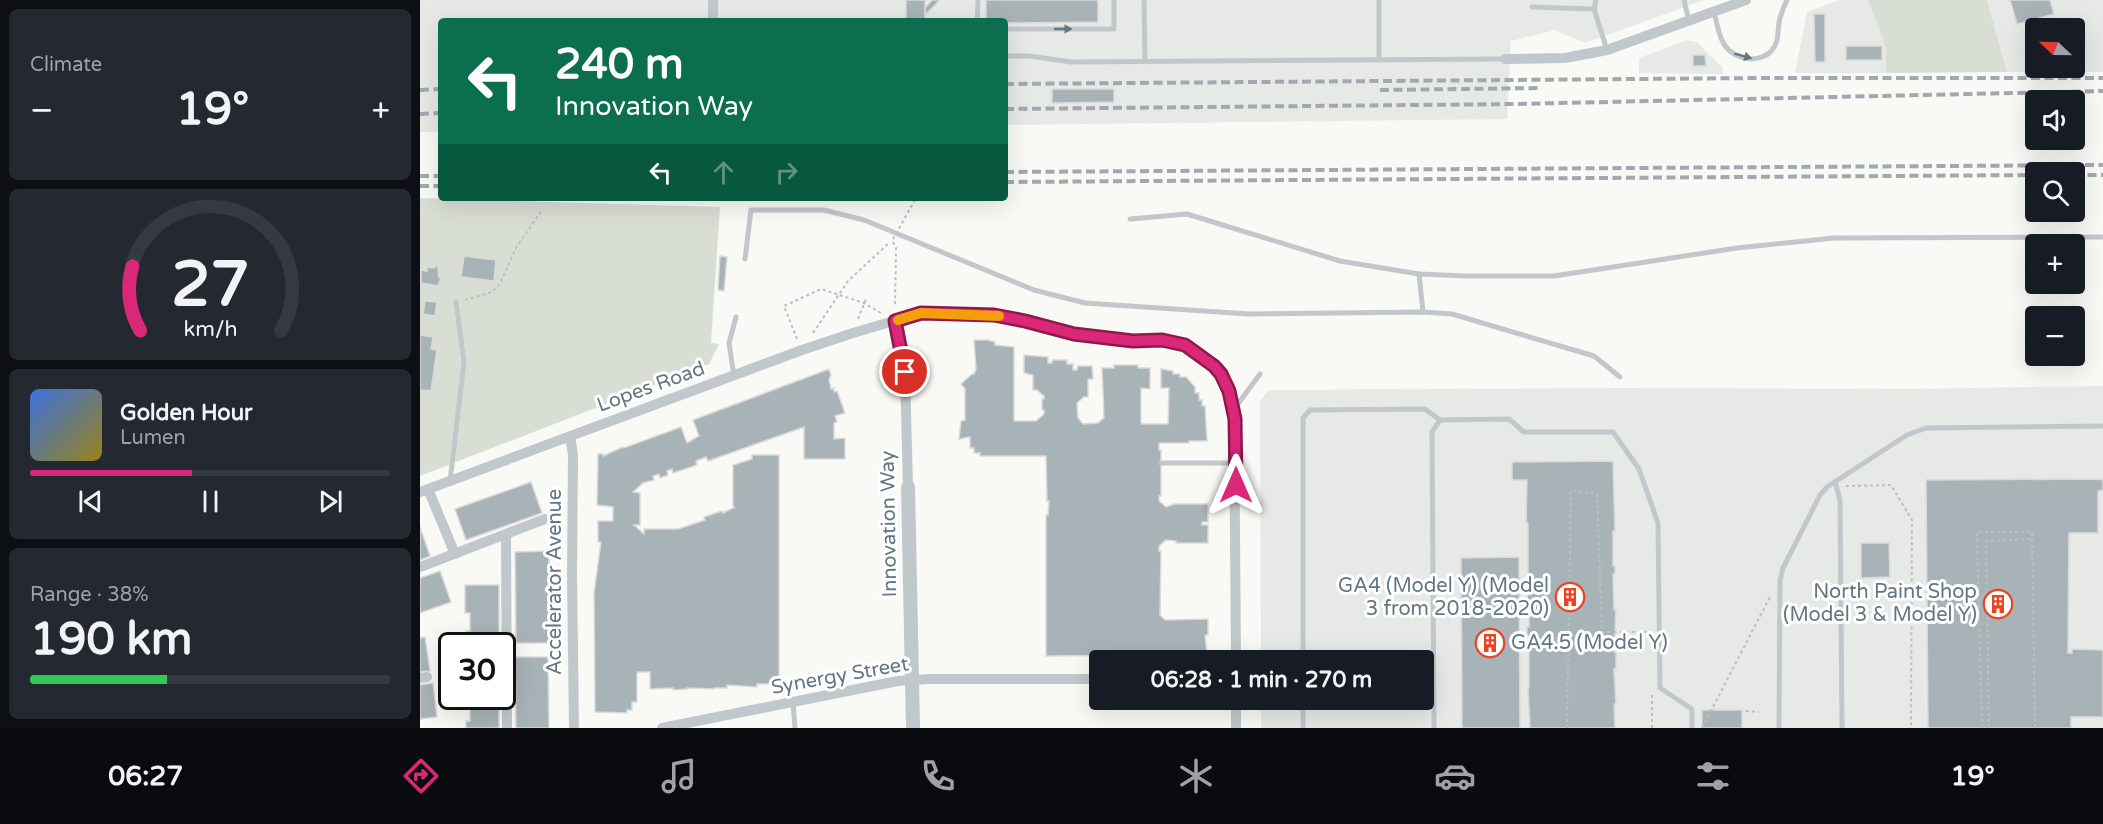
<!DOCTYPE html>
<meta charset="utf-8">
<style>
:root{--surface:#171b24;--page:#242831;--text:#f1f3f6;--muted:#9ea1a6;--line:#363941;--accent:#db2777}
body{margin:0;font-family:"Varela Round",sans-serif;background:var(--page);color:var(--text);height:100vh;display:flex;flex-direction:column;font-size:22px;white-space:nowrap}
*{box-sizing:border-box;margin:0}
p{font-size:20px;color:var(--muted)}
.icon{flex:none;width:33px;height:33px;fill:none;stroke:currentColor;stroke-width:2;stroke-linecap:round;stroke-linejoin:round}
.map{position:relative;flex:1;overflow:hidden}
.panel{display:flex;flex-direction:column;gap:9px;padding:9px;background:#0d0f14;width:420px}
.panel>*{flex:none}
.banner{position:absolute;left:18px;top:18px;width:570px;height:183px;border-radius:6px;box-shadow:0 6px 24px #0002;background:#0b6e4f;color:#fff;overflow:hidden}
.needle{width:39px;rotate:292deg}
.controls{position:absolute;left:1605px;top:18px;display:grid;gap:12px}
.controls a{display:grid;place-items:center;width:60px;height:60px;border-radius:6px;background:var(--surface);box-shadow:0 6px 24px #0002;font-size:30px}
.speed{position:absolute;left:18px;top:632px;display:flex;gap:12px;font-size:30px;font-weight:700;text-align:center}
.speed>*{display:grid;place-content:center;width:78px;height:78px;border-radius:50%;background:var(--surface);box-shadow:0 6px 24px #0002;line-height:1}
.speed .limit{border:3px solid #111;border-radius:9px;background:#fff;color:#111}
.pin{position:absolute;display:grid;place-items:center;width:51px;height:51px;color:#fff;margin:-26px;border:3px solid #fff;border-radius:50%;box-shadow:0 2px 6px #0007}
.me{position:absolute;width:66px;margin:-33px;rotate:0deg;stroke-linejoin:round;filter:drop-shadow(0 0 4px #0008)}
.turn{display:flex;align-items:center;gap:21px;height:126px;padding:0 18px;font-size:27px}
.turn .icon{width:78px;height:78px;stroke-width:2.5}
.turn b{display:block;font-size:42px;line-height:51px}
.lanes{display:flex;align-items:center;height:57px;padding:0 18px;background:#0003;justify-content:center;gap:30px;direction:ltr}
.lanes .off{opacity:.35}
.big{font-size:45px;font-weight:700;line-height:1.1}
.panel .tile{flex:1;display:flex;flex-direction:column;justify-content:center;gap:9px;min-width:0;padding:0 21px;border-radius:9px;background:var(--page)}
.panel .dial{align-items:center;gap:0}
.dial svg{height:156px;overflow:visible;fill:none;stroke:var(--line);stroke-width:7;stroke-linecap:round;text-anchor:middle}
.dial text{fill:var(--text);stroke:none}
.song{display:flex;align-items:center;gap:18px}
.cover{width:72px;height:72px;border-radius:9px;background:linear-gradient(135deg,hsl(220 70% 55%),hsl(50 70% 35%))}
.played{height:6px;border-radius:3px;background:linear-gradient(90deg,var(--accent) 45%,var(--line) 45%)}
.keys{display:flex;justify-content:space-around;direction:ltr}
.heat{display:flex;justify-content:space-between;align-items:center;font-size:33px;direction:ltr}
.charge{height:9px;border-radius:4px;background:linear-gradient(90deg,#34c759 38%,var(--line) 0)}
.trip{position:absolute;left:669px;top:650px;width:345px;height:60px;border-radius:6px;background:var(--surface);box-shadow:0 6px 24px #0002;font-weight:700;line-height:60px;text-align:center}
.menu{display:flex;height:96px;justify-content:space-around;align-items:center;background:#090b0e;color:var(--muted)}
.menu .icon{width:42px;height:42px}
.menu .on{color:var(--accent)}
.menu b{font-size:27px;color:var(--text)}
main{display:flex;flex:1;min-height:0}
.map>svg:first-child{display:block}
</style>
<main>
<section class="panel">
<div class="tile"><p>Climate</p>
<div class="heat"><a>−</a><b class="big">19°</b><a>+</a></div>
</div>
<div class="tile dial"><svg viewBox="0 0 100 80">
<path d="M14 69A42 42 0 1 1 86 69"/>
<path d="M14 69A42 42 0 0 1 10 36" stroke="#db2777"/>
<text x="50" y="56" font-size="32" font-weight="700">27</text>
<text x="50" y="72" font-size="11">km/h</text>
</svg></div>
<div class="tile">
<div class="song"><i class="cover"></i><div><b>Golden Hour</b><p>Lumen</p></div></div>
<div class="played"></div>
<div class="keys"><svg class="icon" aria-label="previous" viewBox="0 0 24 24"><path d="M18 5L8 12l10 7zM5 5v14"/></svg><svg class="icon" aria-label="pause" viewBox="0 0 24 24"><path d="M8 5v14M16 5v14"/></svg><svg class="icon" aria-label="next" viewBox="0 0 24 24"><path d="M6 5l10 7-10 7zM19 5v14"/></svg></div>
</div>
<div class="tile"><p>Range · 38%</p><b class="big">190 km</b><div class="charge"></div></div>
</section>
<div class="map">
<svg width="1683" height="728" viewBox="0 0 1683 728">
<rect width="100%" height="100%" fill="#f9f9f6"/>
<g fill="#e7e9e7" fill-rule="evenodd">
<path d="M0,0H1284L1165,43L1135,30L1091,41L1087,119L585,125V21H21V132H0Z"/>
<path d="M1419,0H1448L1466,48V73H1375L1387,12Z"/>
<path d="M1567,0H1683V72H1587ZM1616,28H1654V68H1616Z"/>
<path d="M1267,40L1277,42L1302,67L1303,74L1219,73V58Z"/>
<path d="M1683,386V728H841V699H1004V660H841L840,401L849,390L1199,388L1493,389Z"/>
</g>
<g fill="#d9ded5">
<path d="M1448,0H1567L1587,72L1466,73V48Z"/>
<path d="M0,198L300,207L291,343L299,344L289,364L0,476Z"/>
</g>
<g fill="#a8b3b8" stroke="#dbdad8" stroke-width="1.5">
<rect x="486" y="0" width="19" height="21"/>
<path d="M512,0H520L505,15V8Z"/>
<path d="M566,0H678V22L585,23V21H566Z"/>
<path d="M1590,0H1630L1634,14L1597,24Z"/>
<path d="M1394,14H1405V62H1395Z"/>
<rect x="1426" y="46" width="36" height="14"/>
<path d="M1273,55H1285L1286,66H1273Z"/>
<path d="M632,89H694V102L632,103Z"/>
<path d="M44,256L76,260L74,281L41,277Z"/>
<path d="M300,256L307,257L304,291L298,290Z"/>
<path d="M15,266H18L19,277L21,278L18,286L1,283V270L7,271V267L14,268Z"/>
<path d="M5,301L17,302L15,316L3,314Z"/>
<path d="M0,335L13,337L11,349L17,350L11,391L0,390Z"/>
<path d="M554,340H568L575,342V345L594,347V421H616L624,414V410H622V399H624V396L617,390H613V375L604,373V355L628,357V363H632V360H647V364H653V370H657L658,366H672L673,379H668V397H664L657,403L658,418L663,424L678,423L684,418L682,368H694V365H718V368H730V389L721,388V424H748L749,388H741V369L753,371V374H760V377H766L775,387V393H779V400H782V406H785L787,441H769V443H739V450H741V496H739V501L746,507L755,504H788V522H782V525H788V543H756V541L746,540L739,546V551H741L740,615L745,620L788,619V635H785L787,656L741,655V653H735V655L727,653V655L626,656V515H628L629,501H627L626,456H560V453H554V448H550V437L539,439L541,421L545,420V389L541,384L552,374H554L556,369Z"/>
<path d="M409,369L411,375L409,380L411,389L414,388V392L417,391L425,413L415,416L417,422L414,423V439L425,438V459H384V427L288,461L286,457L276,461L277,465L253,473L252,469L247,471L248,475L240,478L239,474L233,476L234,480L223,483L213,492L220,493V525H214L224,534V529H258L285,520L284,517L302,511L303,513L315,507H313V465L332,459V455H359V684H337V687L307,685V688H294V689L267,688V689L253,690V688L230,689V672H217V702H212V710H207V713L175,712L174,593L181,542H178V521H193V507L177,505L178,454H183V456L203,447L204,448L261,427L267,443L279,436L273,420Z"/>
<path d="M1193,461L1195,531H1193V566H1195V574H1193L1194,610H1196L1194,652H1196V669H1194L1196,704H1194L1195,728H1110L1108,687H1109V636H1107V627H1109V609H1100V601H1107L1108,592V523H1106L1107,480H1092V462Z"/>
<path d="M1678,479L1683,480V490L1678,491V533H1649L1648,653H1652V649L1683,650V717H1651V728H1508L1506,480Z"/>
<path d="M111,482L122,513L46,540L35,509Z"/>
<path d="M0,527L10,556L0,560Z"/>
<path d="M1441,543H1469L1470,577L1441,578Z"/>
<path d="M129,551L130,643H96L95,552Z"/>
<path d="M1099,557L1100,728H1042L1041,558Z"/>
<path d="M20,571L31,602L0,613V578Z"/>
<path d="M45,585H79V645H46V631H50V613H45Z"/>
<path d="M5,637L10,671L0,672V638Z"/>
<path d="M95,657H128L129,728H96Z"/>
<path d="M13,683L17,717L0,719V685Z"/>
<path d="M45,696H79V728H46V721H50V703H45Z"/>
<rect x="1282" y="710" width="40" height="18"/>
</g>
<g fill="none" stroke-linecap="round" stroke-linejoin="round">
<g stroke="#bbbfc2" stroke-width="2" stroke-dasharray="3 3" stroke-linecap="butt">
<path d="M473,242L476,248L475,307"/>
<path d="M45,300L72,292L80,284L96,248L121,211"/>
<path d="M438,319L446,299"/>
<path d="M393,333L428,281L470,242"/>
<path d="M377,339L364,306L401,289L444,303L461,313"/>
<path d="M1426,486L1471,485L1492,520L1491,728"/>
<path d="M1326,711L1339,712"/>
<path d="M1147,728L1151,490L1177,494L1182,632H1230"/>
<path d="M1232,728V692"/>
<path d="M1282,728L1350,597"/>
<path d="M1562,728L1557,532H1612L1615,728"/>
<path d="M1569,728L1566,541L1612,539"/>
</g>
<g stroke="#c1c7ca" stroke-width="5">
<path d="M724,0L725,62"/>
<path d="M959,0V60"/>
<path d="M1264,0L1269,21"/>
<path d="M1112,7L1174,9L1187,50"/>
<path d="M1174,9L1176,0"/>
<path d="M1294,11C1299,36 1302,56 1331,59C1338,59 1348,56 1352,50C1360,42 1357,28 1360,18C1362,12 1364,6 1367,0"/>
<path d="M557,21L558,0"/>
<path d="M585,29H694V0"/>
<path d="M585,56H610L651,62L1085,59"/>
<path d="M710,219L767,214L920,261L999,274L1046,276H1134L1317,248L1414,238L1683,237"/>
<path d="M325,259L331,210H404L444,220L614,290L665,303L829,314L1003,312L1032,314L1174,356L1200,377"/>
<path d="M999,274L1003,312"/>
<path d="M314,376L309,343L316,317"/>
<path d="M815,408L840,374"/>
<path d="M741,463H814"/>
<path d="M30,481L44,362L36,302"/>
<path d="M1415,482L1420,500L1422,728"/>
<path d="M883,660V418L890,410L1005,409L1020,420L1089,419L1104,432H1193L1219,469L1238,523L1240,688L1272,709V728"/>
<path d="M883,699V728"/>
<path d="M373,703L375,728"/>
<path d="M1014,728L1012,432L1020,420"/>
<path d="M1359,728L1360,581L1363,568L1400,495L1407,487L1487,435L1506,428L1683,426"/>
</g>
<g stroke="#c1c7ca" stroke-width="10">
<path d="M293,0V21"/>
<path d="M1085,59L1145,58L1187,50L1326,0"/>
<path d="M475,321L485,372L488,487"/>
<path d="M150,436L153,455L152,575L154,728"/>
<path d="M8,489L35,554"/>
<path d="M0,492L382,350L433,333L501,313L574,315L605,321L654,335L713,341H742L765,345L788,360L801,374L809,391L814,410L816,660"/>
<path d="M86,535L87,728"/>
<path d="M0,567L125,519"/>
<path d="M0,678L7,677"/>
<path d="M816,699V728"/>
<path d="M242,728L478,681L509,679H680"/>
</g>
<path stroke="#c1c7ca" stroke-width="14" d="M488,487L493,728"/>
<g stroke="#a0a9af" stroke-width="4" stroke-dasharray="9 4.5" stroke-linecap="butt">
<path d="M585,84L1342,78H1683"/>
<path d="M0,90L21,89"/>
<path d="M960,90L1122,88"/>
<path d="M585,109L1096,104L1683,91"/>
<path d="M0,114L21,113"/>
<path d="M585,172L1683,165"/>
<path d="M1654,175H1683"/>
<path d="M0,176H21"/>
<path d="M585,182L1616,175"/>
<path d="M0,186H21"/>
</g>
<path stroke="#bbbfc2" stroke-width="2" stroke-dasharray="3 3" stroke-linecap="butt" d="M473,239L496,198"/>
</g>
<defs><path id="oneway-solid" d="M-6-.8H1V-3.2L6.5 0L1 3.2V.8H-6Z" transform="scale(1.5)"/></defs>
<g fill="#627783">
<use href="#oneway-solid" transform="translate(643 29)"/>
<use href="#oneway-solid" transform="translate(1323 56) rotate(15)"/>
</g>
<g fill="none" stroke-linecap="round" stroke-linejoin="round">
<g stroke="#8e194d" stroke-width="15">
<path id="route" d="M485,372L475,321L501,313L574,315L605,321L654,334L713,341L742,340L765,345L794,366L801,374L809,391L815,419L816,485"/>
</g>
<use href="#route" stroke="#db2777" stroke-width="10"/>
<path stroke="#f59e0b" stroke-width="10" d="M478,320L501,313L579,316"/>
</g>
<defs>
<g id="building-ring" transform="scale(1.5)"><circle r="9.5" fill="#fff" stroke="#ef4220" stroke-width="1.5"/><path d="M-4-6H4V6H1V3H-1V6H-4ZM-2.5-4.3h1.7v1.8h-1.7ZM.8-4.3h1.7v1.8H.8ZM-2.5-1h1.7V.8h-1.7ZM.8-1h1.7V.8H.8Z" fill="#ef4220"/></g>
</defs>
<g fill-rule="evenodd">
<use href="#building-ring" x="1150" y="597"/>
<use href="#building-ring" x="1578" y="604"/>
<use href="#building-ring" x="1070" y="643"/>
</g>
<g text-anchor="middle" dominant-baseline="central" stroke-width="6" stroke-linejoin="round" paint-order="stroke">
<g font-size="20" fill="#627783" stroke="#fff">
<text transform="translate(231 387) rotate(-20)">Lopes Road</text>
<text transform="translate(469 524) rotate(-91)">Innovation Way</text>
<text transform="translate(135 582) rotate(-90)">Accelerator Avenue</text>
<text transform="translate(420 676) rotate(-10)">Synergy Street</text>
</g>
<g font-size="20" fill="#627783" stroke="#fff" text-anchor="end">
<text x="1129" y="586">GA4 (Model Y) (Model<tspan x="1129" dy="23">3 from 2018-2020)</tspan></text>
<text x="1557" y="592">North Paint Shop<tspan x="1557" dy="23">(Model 3 &amp; Model Y)</tspan></text>
<text x="1091" y="643" text-anchor="start">GA4.5 (Model Y)</text>
</g>
</g>
</svg>
<div class="controls">
<a><svg class="needle" viewBox="-14 -14 28 28"><path d="M0-13l5 13h-10z" fill="#e53935"/><path d="M0 13l5-13h-10z" fill="#9ea1a6"/></svg></a>
<a><svg class="icon" aria-label="sound" viewBox="0 0 24 24"><path d="M4 9h4l5-4v14l-5-4H4zM17 9q2 3 0 6"/></svg></a>
<a><svg class="icon" aria-label="search" viewBox="0 0 24 24"><circle cx="10" cy="10" r="6"/><path d="M15 15l6 6"/></svg></a>
<a>+</a>
<a>−</a>
</div>
<div class="speed"><div class="limit">30</div></div>
<div class="pin" style="left:485px;top:372px;background:#d93025"><svg class="icon" aria-label="arrive" viewBox="0 0 24 24"><path d="M6 21V4h12l-3 4 3 4H6"/></svg></div>
<svg class="me" style="left:816px;top:485px" viewBox="-20 -20 40 40"><path d="M0-17L14 15 0 8-14 15z" fill="#db2777" stroke="#fff" stroke-width="4"/></svg>
<div class="trip">06:28 · 1 min · 270 m</div>
<div class="banner">
<div class="turn"><svg class="icon" aria-label="left" viewBox="0 0 24 24"><path d="M17 20v-9H6M10 6l-5 5 5 5"/></svg><div><b>240 m</b>Innovation Way</div></div>
<div class="lanes"><svg class="icon" aria-label="left" viewBox="0 0 24 24"><path d="M17 20v-9H6M10 6l-5 5 5 5"/></svg><svg class="icon off" aria-label="ahead" viewBox="0 0 24 24"><path d="M12 20V5M6 11l6-6 6 6"/></svg><svg class="icon off" aria-label="right" viewBox="0 0 24 24"><path d="M7 20v-9h11M14 6l5 5-5 5"/></svg></div>
</div>
</div>
</main>
<nav class="menu">
<b>06:27</b>
<svg class="icon on" aria-label="directions" viewBox="0 0 24 24"><path d="M12 3l9 9-9 9-9-9zM9 14v-3h6M13 9l2 2-2 2"/></svg>
<svg class="icon" aria-label="music" viewBox="0 0 24 24"><path d="M9 18V5l10-2v13"/><circle cx="6" cy="18" r="3"/><circle cx="16" cy="16" r="3"/></svg>
<svg class="icon" aria-label="phone" viewBox="0 0 24 24"><path d="M5 4h4l2 5-3 2q2 4 5 5l2-3 5 2v4C11 20 4 13 5 4z"/></svg>
<svg class="icon" aria-label="climate" viewBox="0 0 24 24"><path d="M12 3v18M4 7l16 10M4 17L20 7"/></svg>
<svg class="icon" aria-label="car" viewBox="0 0 24 24"><path d="M5 17H2v-5l4-1 3-4h7l3 4 3 1v5h-3M9 17h6M6 11h13"/><circle cx="7" cy="17" r="2"/><circle cx="17" cy="17" r="2"/></svg>
<svg class="icon" aria-label="filters" viewBox="0 0 24 24"><path d="M4 7h16M4 17h16"/><circle cx="9" cy="7" r="2"/><circle cx="15" cy="17" r="2"/></svg>
<b>19°</b>
</nav>
